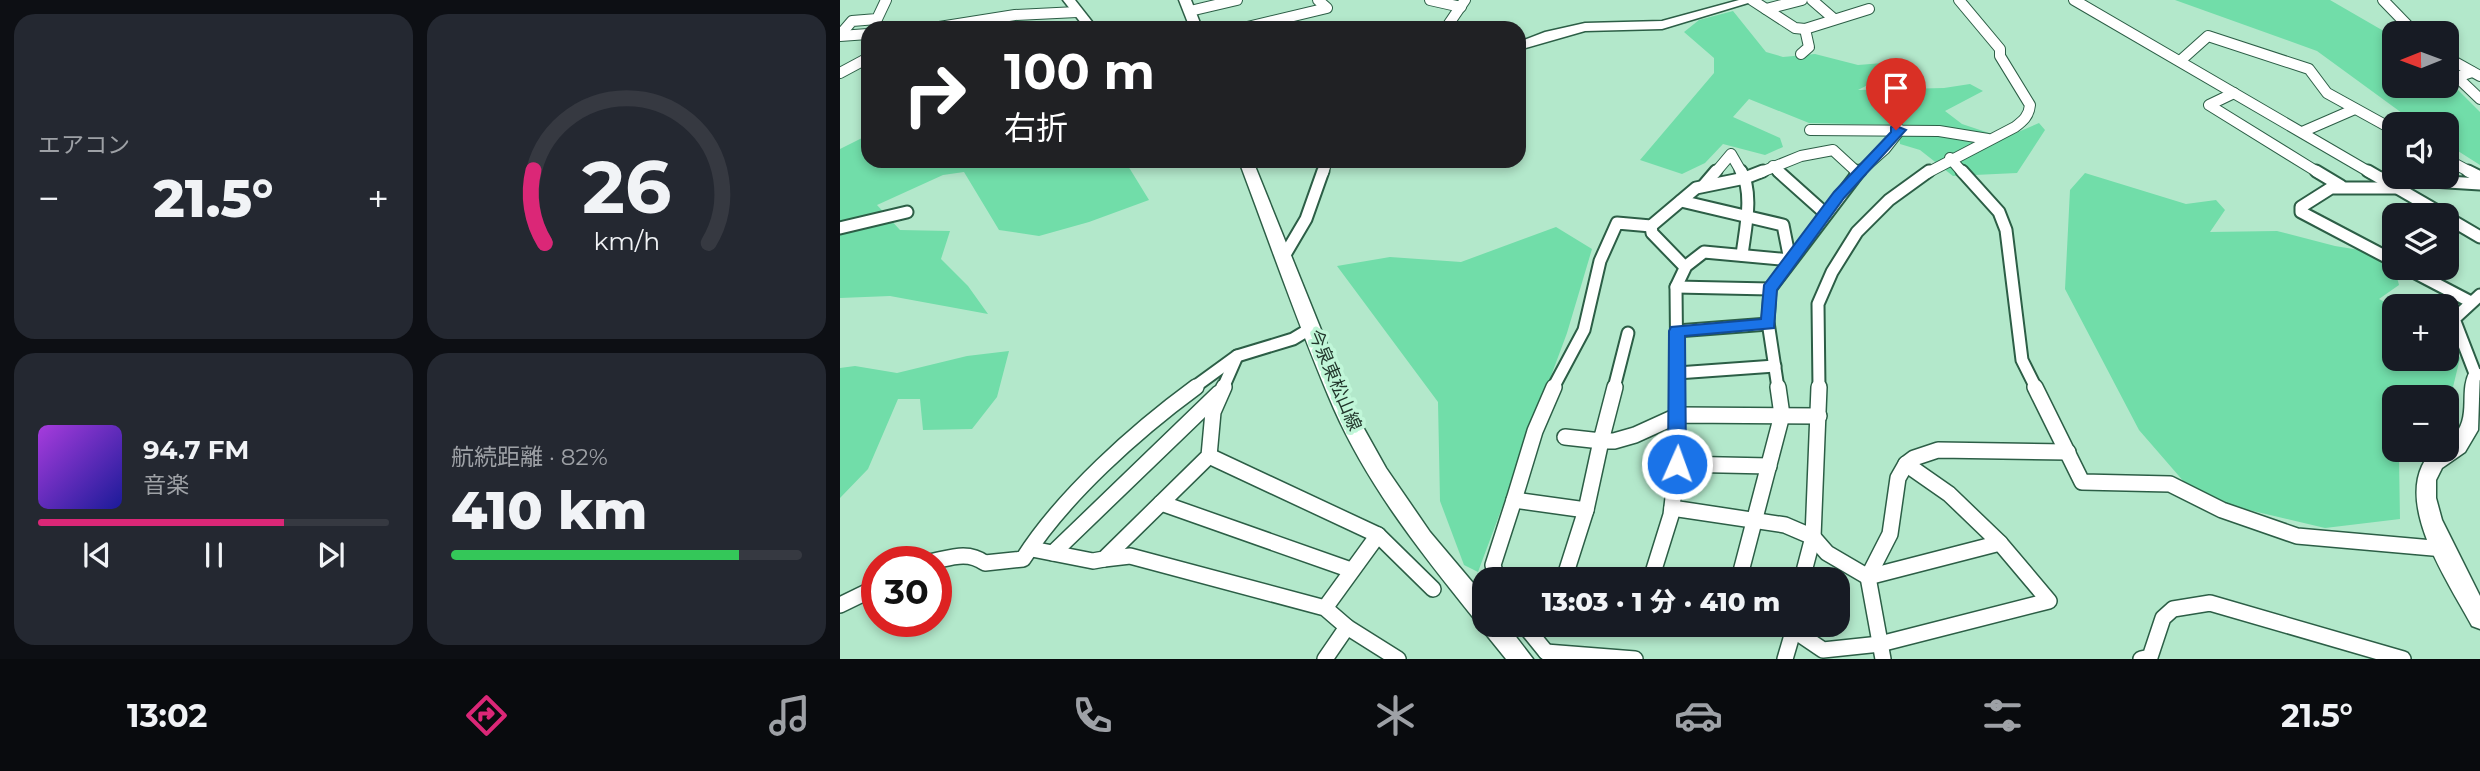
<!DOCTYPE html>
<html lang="ja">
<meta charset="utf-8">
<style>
:root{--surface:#171b24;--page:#242831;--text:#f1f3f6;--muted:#9ea1a6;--line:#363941;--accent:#db2777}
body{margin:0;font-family:Montserrat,"Noto Sans JP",sans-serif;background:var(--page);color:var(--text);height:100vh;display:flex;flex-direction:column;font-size:26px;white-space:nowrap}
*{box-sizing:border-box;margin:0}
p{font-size:23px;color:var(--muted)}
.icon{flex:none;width:38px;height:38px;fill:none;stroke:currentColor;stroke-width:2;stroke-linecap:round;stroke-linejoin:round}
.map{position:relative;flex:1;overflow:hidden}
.sheet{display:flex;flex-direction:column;gap:14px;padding:14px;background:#0d0f14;width:840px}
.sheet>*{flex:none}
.guide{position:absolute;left:21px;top:21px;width:665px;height:147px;border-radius:21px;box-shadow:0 4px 10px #0003;background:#202124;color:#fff;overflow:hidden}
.needle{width:46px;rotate:269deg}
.buttons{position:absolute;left:1542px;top:21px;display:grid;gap:14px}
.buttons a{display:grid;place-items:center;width:77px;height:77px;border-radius:14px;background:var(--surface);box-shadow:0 4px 10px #0003;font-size:35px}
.speed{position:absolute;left:21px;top:546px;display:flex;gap:14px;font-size:35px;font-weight:700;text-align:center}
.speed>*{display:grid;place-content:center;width:91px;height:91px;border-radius:50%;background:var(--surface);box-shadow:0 4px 10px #0003;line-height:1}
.speed .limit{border:10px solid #d22;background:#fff;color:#111}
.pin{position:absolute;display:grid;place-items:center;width:60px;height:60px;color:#fff;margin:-72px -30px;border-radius:50% 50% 50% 0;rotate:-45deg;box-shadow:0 0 7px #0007}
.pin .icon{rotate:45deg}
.me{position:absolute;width:77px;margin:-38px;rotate:2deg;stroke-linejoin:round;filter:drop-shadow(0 0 5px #0008)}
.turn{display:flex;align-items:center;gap:24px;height:147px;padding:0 28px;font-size:32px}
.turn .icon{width:91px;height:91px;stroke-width:2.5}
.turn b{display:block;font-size:49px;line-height:60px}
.big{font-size:52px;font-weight:800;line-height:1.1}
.sheet .card{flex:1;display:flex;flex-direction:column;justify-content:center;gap:10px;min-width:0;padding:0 24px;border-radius:21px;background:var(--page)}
.sheet .dial{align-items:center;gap:0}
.dial svg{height:182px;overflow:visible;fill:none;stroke:var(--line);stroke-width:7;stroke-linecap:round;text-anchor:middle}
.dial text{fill:var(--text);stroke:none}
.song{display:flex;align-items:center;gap:21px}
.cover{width:84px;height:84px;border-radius:10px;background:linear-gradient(135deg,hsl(280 70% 55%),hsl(240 70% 35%))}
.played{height:7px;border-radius:4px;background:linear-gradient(90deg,var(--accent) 70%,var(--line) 70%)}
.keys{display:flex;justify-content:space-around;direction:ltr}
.heat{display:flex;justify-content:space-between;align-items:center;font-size:38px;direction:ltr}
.charge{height:10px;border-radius:5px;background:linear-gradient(90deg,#34c759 82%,var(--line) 0)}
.sheet .tiles{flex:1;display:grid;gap:14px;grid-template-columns:repeat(2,1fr)}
.trip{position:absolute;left:632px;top:567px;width:378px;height:70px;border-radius:21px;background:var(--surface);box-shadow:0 4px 10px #0003;font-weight:800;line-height:70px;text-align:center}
.tab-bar{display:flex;height:112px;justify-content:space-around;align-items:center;background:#090b0e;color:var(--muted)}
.tab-bar .icon{width:49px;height:49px}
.tab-bar .active{color:var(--accent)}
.tab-bar b{font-size:32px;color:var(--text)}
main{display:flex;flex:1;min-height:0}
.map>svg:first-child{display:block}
</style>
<main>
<section class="sheet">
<div class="tiles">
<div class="card"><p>エアコン</p>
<div class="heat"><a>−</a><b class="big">21.5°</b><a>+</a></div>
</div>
<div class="card dial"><svg viewBox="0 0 100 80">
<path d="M14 69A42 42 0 1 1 86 69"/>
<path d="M14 69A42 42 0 0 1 9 37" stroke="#db2777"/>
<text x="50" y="56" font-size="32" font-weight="700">26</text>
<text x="50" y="72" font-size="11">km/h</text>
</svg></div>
<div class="card">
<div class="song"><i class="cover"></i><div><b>94.7 FM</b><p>音楽</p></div></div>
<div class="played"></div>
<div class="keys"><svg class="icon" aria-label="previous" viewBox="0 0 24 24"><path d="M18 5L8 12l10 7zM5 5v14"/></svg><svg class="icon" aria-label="pause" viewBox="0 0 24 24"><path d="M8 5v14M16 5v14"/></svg><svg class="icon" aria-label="next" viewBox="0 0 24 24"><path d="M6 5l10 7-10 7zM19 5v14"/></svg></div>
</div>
<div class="card"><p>航続距離 · 82%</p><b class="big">410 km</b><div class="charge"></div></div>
</div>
</section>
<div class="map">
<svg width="1640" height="659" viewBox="0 0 1640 659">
<rect width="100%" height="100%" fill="#b3e8cb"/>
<g fill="#71dda9">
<path d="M1335,0H1490L1554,37V86H1606L1607,79L1640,112V165L1607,144L1606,124H1577L1477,51Z"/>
<path d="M893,11L926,52L943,57L975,54L1018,65L1043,63L1053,72L1018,90L1104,88L1130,84L1143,91L1105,111L1122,124L1164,138L1199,123L1205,130L1177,173L1113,176L1080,150L1060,144L1058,125L969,123L909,99L893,117L940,138L943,147L925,155L883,144L865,163L842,174L800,160L874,73V58L844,32L859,20Z"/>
<path d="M28,135V161H285L309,200L249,222L199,236L159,230L124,172L103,175L37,205L60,230L110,231L101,259L128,286L148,314L50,296L0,298V149Z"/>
<path d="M1245,173L1346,204L1376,200L1385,210L1370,232L1437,231L1495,246L1538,253L1555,270L1559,285L1539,299L1554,307V359H1606L1607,337L1620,358L1607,412L1606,397H1554V450H1567L1559,457L1560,519L1485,528L1358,498L1299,430L1225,289L1230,190Z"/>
<path d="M716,227L752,249L727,333L638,572L624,565L600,501L598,402L497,266L550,257L621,262Z"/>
<path d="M169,351L157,397L132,429L83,430L80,399H58L28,469L0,498V368L15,366L57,373L127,356Z"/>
</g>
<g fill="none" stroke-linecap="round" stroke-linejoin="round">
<g stroke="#2c5e46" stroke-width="12">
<g id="street-far2">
<path d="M590,0L621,7"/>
<path d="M912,0L955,28L965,29"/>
<path d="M972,0L994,19"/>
<path d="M1234,0L1531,173"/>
<path d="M1543,0L1575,33"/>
<path d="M926,9L962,0"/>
<path d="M350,11L397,0"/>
<path d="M93,28L175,15L237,12"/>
<path d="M403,28L487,8L478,0"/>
<path d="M606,28L625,0"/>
<path d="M0,35L12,21L37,19L46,0"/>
<path d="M0,36L28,34"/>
<path d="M961,54L969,47L965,29L1029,9"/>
<path d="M1606,57L1640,76"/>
<path d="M1340,61L1368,36L1469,69L1487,93L1554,130"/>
<path d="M1632,72L1617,77L1640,99"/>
<path d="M0,73L28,58"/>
<path d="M1394,93L1369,105L1479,173"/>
<path d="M970,130L1099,131L1148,139"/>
<path d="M1462,132L1515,109"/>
<path d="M1110,158L1123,173"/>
<path d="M1606,159L1632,173"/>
<path d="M933,166L940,173"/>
<path d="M483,173L487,161"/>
<path d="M875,173L891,154L902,173"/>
<path d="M919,173L961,156L993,150L1018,173"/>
<path d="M1018,173L1045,149L1060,130"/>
<path d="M1087,173L1175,127C1183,121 1189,116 1190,105L1160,56V49L1119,0"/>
</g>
</g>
<g stroke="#2c5e46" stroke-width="15">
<g id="street-far1">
<path d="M901,171C914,193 905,230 902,255"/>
<path d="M938,171L986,214"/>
<path d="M1122,171L1159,212L1166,230L1182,360L1196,388"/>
<path d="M1476,171L1501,186"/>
<path d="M1528,171L1604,215"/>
<path d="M1628,171L1640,177"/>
<path d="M1016,174L1020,171"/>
<path d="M1543,178L1640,184"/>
<path d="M864,185L876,171"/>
<path d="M841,201L943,225L950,260"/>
<path d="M1606,217L1640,237"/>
<path d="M811,226L812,233L844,266"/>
<path d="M0,228L67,212"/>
<path d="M443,258L466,219L483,171"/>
<path d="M1554,261L1461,212V207L1491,188H1555"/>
<path d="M1566,268L1631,302"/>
<path d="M836,287L930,289"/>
<path d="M837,331L928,324"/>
<path d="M837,373L935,366"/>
<path d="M1636,376L1614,319L1640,295"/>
<path d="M353,388L397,356L453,339L473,327"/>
<path d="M383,388L397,356"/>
<path d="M713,388L744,330L760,261L777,223L811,226L856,188L905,178L923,171"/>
<path d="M774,388L788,333"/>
<path d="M837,388L836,287L846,266L864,252L950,260"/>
<path d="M938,388L928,322L930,289L1018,173L1016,171"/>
<path d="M979,388L978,304L992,272L1017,232L1049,200L1089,171"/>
</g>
</g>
<g stroke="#2c5e46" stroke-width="18">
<g id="street">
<path d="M714,387L695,431L674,500L746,510"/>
<path d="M1195,387L1242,482L1330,484L1382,510L1457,536L1604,549"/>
<path d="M725,437L761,441L775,387"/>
<path d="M369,456L538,535"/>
<path d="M837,464L929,466"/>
<path d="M321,503L511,570"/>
<path d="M832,508L945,525L973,537L987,553L1028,577L1160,543L1109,494L1066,464"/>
<path d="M192,549L253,561L264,559L369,456L373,412L384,387"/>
<path d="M213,553L379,393"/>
<path d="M264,559L290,556L485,608L507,627"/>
<path d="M89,562C110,558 127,550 145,563L183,559C223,496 296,431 356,387"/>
<path d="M657,579L653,565L674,500"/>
<path d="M724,579L746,510L761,441H774L795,435L839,415L979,416"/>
<path d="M811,579L831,515L837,464V387"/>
<path d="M899,579L942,415L938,387"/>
<path d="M962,579L973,537L979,387"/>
<path d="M0,605L37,587"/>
<path d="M485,608L538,535L593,589"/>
<path d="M684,625L706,652"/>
<path d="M946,625L983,650L1040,644L1209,601L1160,543"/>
<path d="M706,652L795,659"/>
<path d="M485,659L507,627L558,659"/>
<path d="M945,659L955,625"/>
<path d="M1043,659L1028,577L1050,534L1058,478L1066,464L1074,458L1098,450L1228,452"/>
<path d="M1301,659L1310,657L1323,618L1333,609L1370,603L1563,659"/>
</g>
</g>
<g stroke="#2c5e46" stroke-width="3">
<g id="secondary">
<path d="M223,0H235L257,28H245Z"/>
<path d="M339,0H351L362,28H350Z"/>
<path d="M899,0H918L822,29L745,31L679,50V42L705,32L745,23L822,21Z"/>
<path d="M399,161H413L513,409L546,468L590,532L644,596V625H667L693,659H666L645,633L642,623L636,621C583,555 529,488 494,409C459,328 430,243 399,161Z"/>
<path d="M1640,369L1638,430L1625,452L1602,468L1596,480V498L1602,520L1640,596V629L1632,626C1610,585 1560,513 1582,466C1587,455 1594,450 1606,450V444C1636,420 1617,395 1630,371Z"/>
</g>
</g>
<use href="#street-far2" stroke="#fff" stroke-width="10"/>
<use href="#street-far1" stroke="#fff" stroke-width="11"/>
<use href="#street" stroke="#fff" stroke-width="15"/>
<use href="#secondary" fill="#fff" fill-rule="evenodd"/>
</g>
<path fill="#1a73e8" stroke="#114b97" stroke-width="2" d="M1056,126L1066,130L1004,198L937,290L934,328L845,336L846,464L843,469L837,471L831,469L828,464L829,331L831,327L921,319L924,285L994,192L1051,132V127Z"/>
<g text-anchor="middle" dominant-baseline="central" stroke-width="7" stroke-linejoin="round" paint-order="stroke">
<g font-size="18" fill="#22372c" stroke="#c0f6d8">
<text transform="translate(495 380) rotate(67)">今泉東松山線</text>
</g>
</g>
</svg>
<div class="buttons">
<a><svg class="needle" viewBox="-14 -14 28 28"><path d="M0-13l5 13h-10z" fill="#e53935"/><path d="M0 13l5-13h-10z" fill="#9ea1a6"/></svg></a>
<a><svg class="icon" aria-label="sound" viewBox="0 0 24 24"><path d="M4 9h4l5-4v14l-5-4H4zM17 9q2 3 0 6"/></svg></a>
<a><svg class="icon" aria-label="layers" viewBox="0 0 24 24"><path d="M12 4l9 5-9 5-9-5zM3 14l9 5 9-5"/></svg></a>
<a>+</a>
<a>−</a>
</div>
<div class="speed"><div class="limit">30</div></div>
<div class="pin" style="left:1056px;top:130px;background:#d93025"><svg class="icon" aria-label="arrive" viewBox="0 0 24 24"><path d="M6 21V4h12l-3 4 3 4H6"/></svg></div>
<svg class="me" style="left:837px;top:464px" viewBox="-20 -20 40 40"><circle r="17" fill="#1a73e8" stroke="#fff" stroke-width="3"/><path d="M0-11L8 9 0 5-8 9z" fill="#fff"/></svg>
<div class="trip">13:03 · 1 分 · 410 m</div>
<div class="guide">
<div class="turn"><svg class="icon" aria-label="right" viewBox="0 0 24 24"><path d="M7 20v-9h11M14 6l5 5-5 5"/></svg><div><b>100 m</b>右折</div></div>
</div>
</div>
</main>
<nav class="tab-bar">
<b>13:02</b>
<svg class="icon active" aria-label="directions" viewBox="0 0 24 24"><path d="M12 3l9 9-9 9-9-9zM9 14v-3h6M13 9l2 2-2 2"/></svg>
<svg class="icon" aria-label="music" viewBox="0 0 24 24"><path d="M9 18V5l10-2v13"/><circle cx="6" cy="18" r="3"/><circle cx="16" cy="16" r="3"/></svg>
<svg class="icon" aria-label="phone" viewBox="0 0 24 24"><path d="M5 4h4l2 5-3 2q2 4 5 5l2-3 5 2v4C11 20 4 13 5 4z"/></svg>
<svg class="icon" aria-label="climate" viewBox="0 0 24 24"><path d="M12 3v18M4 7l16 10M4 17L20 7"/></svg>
<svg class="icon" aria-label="car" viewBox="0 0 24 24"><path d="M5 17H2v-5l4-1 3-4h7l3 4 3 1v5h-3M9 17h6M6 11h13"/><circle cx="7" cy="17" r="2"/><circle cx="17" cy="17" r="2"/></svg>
<svg class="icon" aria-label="filters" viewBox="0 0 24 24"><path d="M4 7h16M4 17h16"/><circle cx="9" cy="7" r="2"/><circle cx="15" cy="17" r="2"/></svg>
<b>21.5°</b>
</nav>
